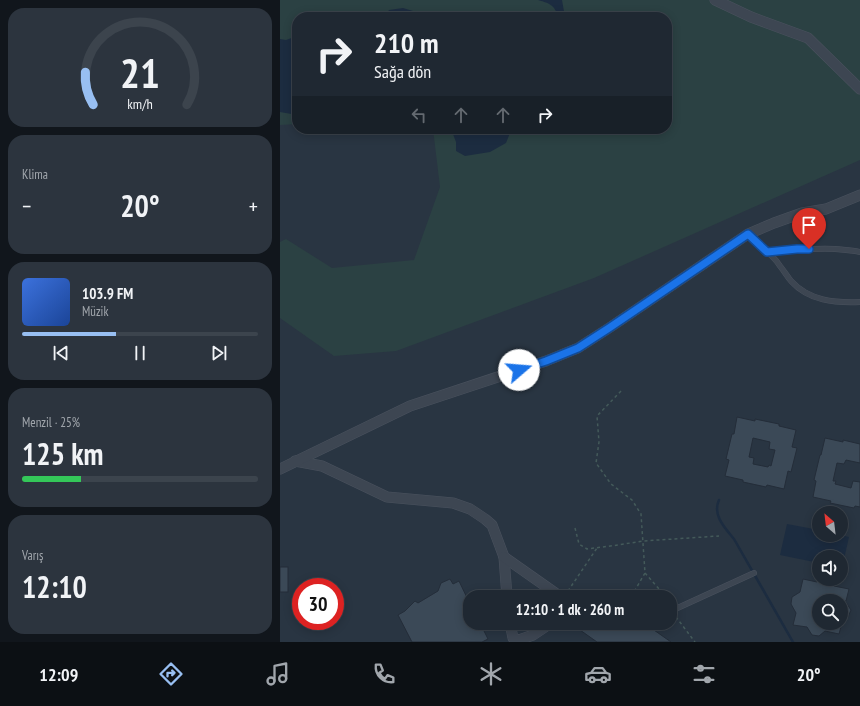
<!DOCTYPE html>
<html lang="tr">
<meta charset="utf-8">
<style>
:root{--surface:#1f2832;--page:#2c343e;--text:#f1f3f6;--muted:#a1a6ac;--line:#3c444d;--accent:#98bff2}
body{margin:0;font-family:"PT Sans Narrow",sans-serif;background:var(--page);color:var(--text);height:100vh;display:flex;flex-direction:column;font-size:15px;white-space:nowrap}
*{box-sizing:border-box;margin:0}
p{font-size:13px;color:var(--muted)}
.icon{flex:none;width:22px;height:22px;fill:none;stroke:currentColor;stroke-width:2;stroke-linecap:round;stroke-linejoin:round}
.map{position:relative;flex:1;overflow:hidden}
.details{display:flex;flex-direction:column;gap:8px;padding:8px;background:#11161c;width:280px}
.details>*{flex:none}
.banner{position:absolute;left:12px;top:12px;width:380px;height:122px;border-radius:16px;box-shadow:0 2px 10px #0003,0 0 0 1px var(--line);background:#1f2832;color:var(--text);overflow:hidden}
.needle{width:26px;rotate:332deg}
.controls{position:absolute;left:532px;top:506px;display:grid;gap:8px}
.controls a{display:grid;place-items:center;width:36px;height:36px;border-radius:50%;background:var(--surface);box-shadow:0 2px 10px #0003,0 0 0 1px var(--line);font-size:20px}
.speed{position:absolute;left:12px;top:578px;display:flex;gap:8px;font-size:20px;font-weight:700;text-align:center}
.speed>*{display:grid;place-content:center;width:52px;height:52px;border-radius:50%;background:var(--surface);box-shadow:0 2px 10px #0003,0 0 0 1px var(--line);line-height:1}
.speed .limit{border:6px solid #d22;background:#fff;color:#111}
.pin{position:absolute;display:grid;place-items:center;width:34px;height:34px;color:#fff;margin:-41px -17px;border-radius:50% 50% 50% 0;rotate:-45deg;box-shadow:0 0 4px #0007}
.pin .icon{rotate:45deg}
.me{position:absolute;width:44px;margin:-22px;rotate:72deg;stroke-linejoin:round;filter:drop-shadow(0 0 3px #0008)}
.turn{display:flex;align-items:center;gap:14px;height:84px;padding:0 16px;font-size:18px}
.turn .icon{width:52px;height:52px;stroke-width:2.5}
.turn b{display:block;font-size:28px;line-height:34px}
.lanes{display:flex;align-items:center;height:38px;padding:0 16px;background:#0003;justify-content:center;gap:20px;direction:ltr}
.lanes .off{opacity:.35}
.big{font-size:30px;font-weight:700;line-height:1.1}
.details .tile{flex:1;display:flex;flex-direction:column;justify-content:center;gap:6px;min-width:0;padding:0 14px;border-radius:16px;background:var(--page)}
.details .dial{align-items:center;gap:0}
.dial svg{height:104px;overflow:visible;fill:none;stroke:var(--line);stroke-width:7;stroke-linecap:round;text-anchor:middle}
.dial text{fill:var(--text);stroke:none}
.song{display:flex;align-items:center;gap:12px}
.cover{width:48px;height:48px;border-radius:6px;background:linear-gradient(135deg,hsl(220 70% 55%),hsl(220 70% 35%))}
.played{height:4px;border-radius:2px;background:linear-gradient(90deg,var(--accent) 40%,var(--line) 40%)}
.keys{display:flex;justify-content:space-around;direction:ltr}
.heat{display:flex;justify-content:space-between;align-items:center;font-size:22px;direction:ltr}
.charge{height:6px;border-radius:3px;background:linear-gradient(90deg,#34c759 25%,var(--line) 0)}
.trip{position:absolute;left:183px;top:590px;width:214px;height:40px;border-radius:16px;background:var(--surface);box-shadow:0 2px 10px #0003,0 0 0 1px var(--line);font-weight:700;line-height:40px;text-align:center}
.dock{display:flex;height:64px;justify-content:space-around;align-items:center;background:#0c1014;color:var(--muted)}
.dock .icon{width:28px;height:28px}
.dock .on{color:var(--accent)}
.dock b{font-size:18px;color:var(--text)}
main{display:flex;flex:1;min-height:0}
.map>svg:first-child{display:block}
</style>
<main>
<section class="details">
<div class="tile dial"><svg viewBox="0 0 100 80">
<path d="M14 69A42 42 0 1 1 86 69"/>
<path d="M14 69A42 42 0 0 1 8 44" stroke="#98bff2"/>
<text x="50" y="56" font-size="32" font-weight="700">21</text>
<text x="50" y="72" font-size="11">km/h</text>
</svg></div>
<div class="tile"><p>Klima</p>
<div class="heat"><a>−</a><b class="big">20°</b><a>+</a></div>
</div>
<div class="tile">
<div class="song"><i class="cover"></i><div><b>103.9 FM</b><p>Müzik</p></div></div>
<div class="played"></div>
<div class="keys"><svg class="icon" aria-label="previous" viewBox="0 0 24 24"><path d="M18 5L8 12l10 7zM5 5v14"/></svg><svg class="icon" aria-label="pause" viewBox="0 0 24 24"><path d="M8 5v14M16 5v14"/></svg><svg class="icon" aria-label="next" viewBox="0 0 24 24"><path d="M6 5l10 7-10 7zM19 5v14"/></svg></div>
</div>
<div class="tile"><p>Menzil · 25%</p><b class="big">125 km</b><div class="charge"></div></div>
<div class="tile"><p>Varış</p><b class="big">12:10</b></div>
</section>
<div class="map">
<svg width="580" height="642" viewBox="0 0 580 642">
<rect width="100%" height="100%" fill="#293542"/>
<path fill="#2b4143" d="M0,0H580V160L314,278L116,351L54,356L0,318V242L6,239L52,268L134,260L160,187L153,129H387V17H17V124L0,125Z"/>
<g fill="#1c2c40">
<path d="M258,0H282L285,17H279C273,4 271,4 258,0Z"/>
<path d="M123,8L133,11L136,17H104L109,10Z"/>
<path d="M17,36V115L0,112V39L6,40Z"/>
<path d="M171,129H226L230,133L226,143L210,152L185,156L176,151V142Z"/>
<path d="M507,524L539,530V535H561L569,537L562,568L561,567V557H539V563L500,555Z"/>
</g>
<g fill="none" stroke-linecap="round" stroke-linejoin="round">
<path stroke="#1c2c40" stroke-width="2.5" d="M439,500C432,515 445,528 454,539L513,642"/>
</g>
<g fill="#3b4957" stroke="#242d39" fill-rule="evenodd">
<path d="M457,417L475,421V419L499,424V426L516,430L512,447L517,448L511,472L508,471L504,489L487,485L486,487L463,482V480L445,476L449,460L446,459L452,434H454ZM473,438L490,442L489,449L495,450L491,466L489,465L488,467L473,464L474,458L469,457Z"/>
<path d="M545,438L563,442V440L580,444V463L566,460L564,464L557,463L553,481H556L555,484L571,488L573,481L580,482V507L575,506L574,508L550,503L551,501L533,497L536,481L534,480L540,455H541Z"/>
<rect x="0" y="567" width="8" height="25"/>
<path d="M170,579L173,584L179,581L190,604V623H200L208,639L202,642H132L118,615L125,611L135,601L138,603L158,591L161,583Z"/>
<path d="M523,579L537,582L540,579H551L554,586L569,589L566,601H565L571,610L568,617L561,622V601H539V623H562L559,634L545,631L539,636L532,635L527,627L513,625L516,613L511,604L512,597L520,592Z"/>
<path d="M306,623H364L391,642H317L300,630Z"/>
</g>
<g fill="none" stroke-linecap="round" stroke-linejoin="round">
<g stroke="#4a525e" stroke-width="6">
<g id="lane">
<path d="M468,234L487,252"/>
<path d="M580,252C572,250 564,250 555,249C532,248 510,250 487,252C492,256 497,261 500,266C504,271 507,276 511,281C529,301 555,303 580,302"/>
<path d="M391,611L474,573"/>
</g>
</g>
<g stroke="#4a525e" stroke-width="11">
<g id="street">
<path d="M435,0L471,17L528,38L580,89"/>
<path d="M15,461L42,466L107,497L173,503L190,509L205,519L212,525L224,557L227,597"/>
<path d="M0,469L130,406L266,361L298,348L329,328L468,234L494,223L522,213L546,209L580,195"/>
<path d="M224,557L281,597"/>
<path d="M230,623L233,638L239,640L253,635L271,623"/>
</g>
</g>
<g stroke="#445a5a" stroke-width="1.5" stroke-dasharray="3 3" stroke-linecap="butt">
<path d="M341,391L317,416L319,442L316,463L331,484L352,500L361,514L365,573L351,597"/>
<path d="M295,528L299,544L307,549L338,545L363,541L439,536"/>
<path d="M365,573L386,597"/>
<path d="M288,591L317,548"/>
<path d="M396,617L415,642"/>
</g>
<use href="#lane" stroke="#3d4652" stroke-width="5"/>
<use href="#street" stroke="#3d4652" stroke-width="10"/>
</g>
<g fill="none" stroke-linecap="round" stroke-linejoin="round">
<g stroke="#114b97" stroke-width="10">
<path id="route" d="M239,370L266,361L298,348L329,328L468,234L487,252L517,249H529"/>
</g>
<use href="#route" stroke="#1a73e8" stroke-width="7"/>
</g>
</svg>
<div class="controls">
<a><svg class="needle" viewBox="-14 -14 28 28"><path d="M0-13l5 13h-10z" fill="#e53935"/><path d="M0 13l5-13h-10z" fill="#a1a6ac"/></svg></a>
<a><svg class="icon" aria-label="sound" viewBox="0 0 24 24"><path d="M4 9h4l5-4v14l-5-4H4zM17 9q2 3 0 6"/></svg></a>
<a><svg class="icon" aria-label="search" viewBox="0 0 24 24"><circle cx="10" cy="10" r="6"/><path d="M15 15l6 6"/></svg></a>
</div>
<div class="speed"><div class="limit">30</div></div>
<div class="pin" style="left:529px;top:249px;background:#d93025"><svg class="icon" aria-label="arrive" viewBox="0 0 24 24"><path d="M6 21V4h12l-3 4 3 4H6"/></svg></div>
<svg class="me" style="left:239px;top:370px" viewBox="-20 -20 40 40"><circle r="19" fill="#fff"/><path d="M0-13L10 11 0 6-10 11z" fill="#1a73e8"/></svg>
<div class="trip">12:10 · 1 dk · 260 m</div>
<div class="banner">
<div class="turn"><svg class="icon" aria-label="right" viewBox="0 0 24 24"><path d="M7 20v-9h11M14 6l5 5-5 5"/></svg><div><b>210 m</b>Sağa dön</div></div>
<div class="lanes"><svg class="icon off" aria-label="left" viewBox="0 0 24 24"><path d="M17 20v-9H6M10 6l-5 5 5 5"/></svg><svg class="icon off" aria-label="ahead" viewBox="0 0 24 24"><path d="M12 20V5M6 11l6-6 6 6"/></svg><svg class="icon off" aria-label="ahead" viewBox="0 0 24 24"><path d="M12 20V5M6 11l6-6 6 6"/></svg><svg class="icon" aria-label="right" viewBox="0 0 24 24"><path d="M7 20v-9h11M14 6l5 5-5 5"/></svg></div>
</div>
</div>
</main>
<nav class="dock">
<b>12:09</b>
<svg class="icon on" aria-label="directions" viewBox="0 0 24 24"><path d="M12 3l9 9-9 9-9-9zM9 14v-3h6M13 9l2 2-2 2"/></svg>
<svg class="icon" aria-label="music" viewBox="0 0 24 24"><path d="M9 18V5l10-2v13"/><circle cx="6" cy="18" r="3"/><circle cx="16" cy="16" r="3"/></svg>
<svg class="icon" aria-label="phone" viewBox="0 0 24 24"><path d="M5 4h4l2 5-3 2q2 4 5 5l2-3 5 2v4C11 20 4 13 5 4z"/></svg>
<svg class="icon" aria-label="climate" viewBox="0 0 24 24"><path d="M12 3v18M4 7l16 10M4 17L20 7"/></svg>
<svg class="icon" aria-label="car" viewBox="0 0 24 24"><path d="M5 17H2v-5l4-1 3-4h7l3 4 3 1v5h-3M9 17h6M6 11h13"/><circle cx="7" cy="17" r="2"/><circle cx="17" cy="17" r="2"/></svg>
<svg class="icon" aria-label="filters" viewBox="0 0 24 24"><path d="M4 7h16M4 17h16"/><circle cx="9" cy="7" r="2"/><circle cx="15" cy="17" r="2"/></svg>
<b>20°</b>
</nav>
